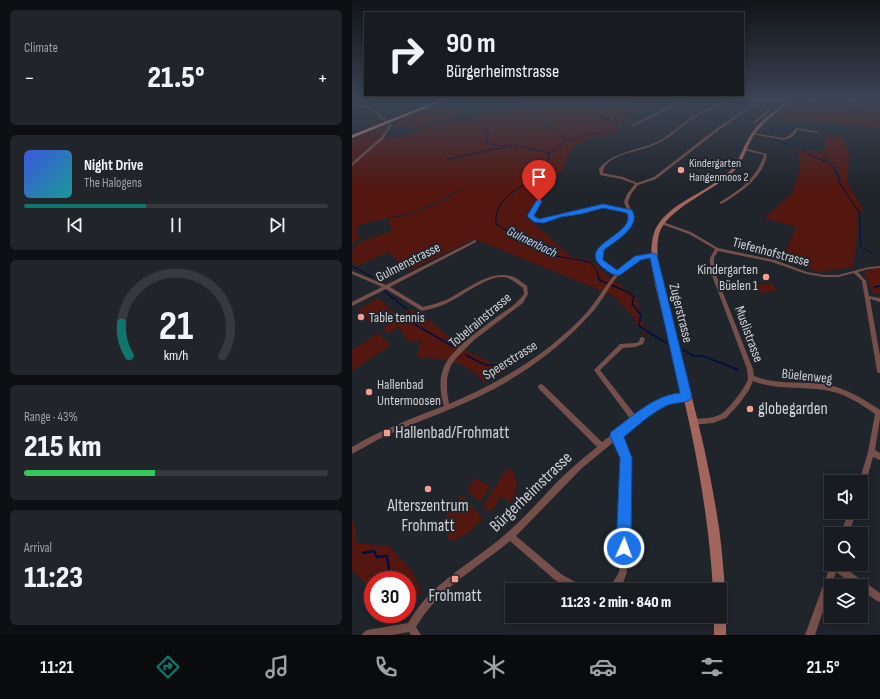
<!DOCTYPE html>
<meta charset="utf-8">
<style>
:root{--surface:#181b20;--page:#212429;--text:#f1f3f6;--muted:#9fa1a5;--line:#36393e;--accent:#0f766e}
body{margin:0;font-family:"Sofia Sans Condensed",sans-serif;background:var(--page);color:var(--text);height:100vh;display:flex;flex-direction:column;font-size:15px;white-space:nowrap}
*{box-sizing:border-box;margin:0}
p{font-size:13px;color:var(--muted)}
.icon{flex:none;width:22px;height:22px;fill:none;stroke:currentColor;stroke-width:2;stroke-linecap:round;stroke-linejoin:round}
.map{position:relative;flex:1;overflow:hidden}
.details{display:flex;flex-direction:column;gap:10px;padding:10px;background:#0d0f12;width:352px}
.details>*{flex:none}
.banner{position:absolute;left:12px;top:12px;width:380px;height:84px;border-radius:0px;box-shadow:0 2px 10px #0003,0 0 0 1px var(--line);background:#181b20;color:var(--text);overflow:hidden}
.tools{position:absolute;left:472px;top:475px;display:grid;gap:8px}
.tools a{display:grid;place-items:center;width:44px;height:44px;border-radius:0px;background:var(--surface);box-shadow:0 2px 10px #0003,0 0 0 1px var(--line);font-size:20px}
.speed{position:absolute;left:12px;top:571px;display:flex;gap:8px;font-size:20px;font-weight:700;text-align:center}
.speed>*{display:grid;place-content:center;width:52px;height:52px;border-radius:50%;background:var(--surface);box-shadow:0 2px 10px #0003,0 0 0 1px var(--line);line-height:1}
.speed .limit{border:6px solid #d22;background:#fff;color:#111}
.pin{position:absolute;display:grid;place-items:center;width:34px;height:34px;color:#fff;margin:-41px -17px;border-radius:50% 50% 50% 0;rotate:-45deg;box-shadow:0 0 4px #0007}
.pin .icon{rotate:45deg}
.me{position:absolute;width:44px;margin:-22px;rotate:2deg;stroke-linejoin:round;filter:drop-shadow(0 0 3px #0008)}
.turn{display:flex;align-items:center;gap:14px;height:84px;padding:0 16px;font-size:18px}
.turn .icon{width:52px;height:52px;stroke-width:2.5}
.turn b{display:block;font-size:28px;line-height:34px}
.big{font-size:30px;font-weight:800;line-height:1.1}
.details .tile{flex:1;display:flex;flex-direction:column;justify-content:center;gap:6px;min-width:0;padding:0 14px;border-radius:6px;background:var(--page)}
.details .dial{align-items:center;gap:0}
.dial svg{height:104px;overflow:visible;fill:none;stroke:var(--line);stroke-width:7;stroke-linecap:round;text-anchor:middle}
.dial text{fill:var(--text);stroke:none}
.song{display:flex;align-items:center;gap:12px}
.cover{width:48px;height:48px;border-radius:6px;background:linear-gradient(135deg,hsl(230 70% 55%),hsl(180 70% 35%))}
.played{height:4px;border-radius:2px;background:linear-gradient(90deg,var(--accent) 40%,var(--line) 40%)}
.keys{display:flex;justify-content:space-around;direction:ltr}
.heat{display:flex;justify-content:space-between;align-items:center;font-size:22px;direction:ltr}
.charge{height:6px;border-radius:3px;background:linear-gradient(90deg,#34c759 43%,var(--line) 0)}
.trip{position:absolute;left:153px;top:583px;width:222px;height:40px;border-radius:0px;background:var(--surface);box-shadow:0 2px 10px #0003,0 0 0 1px var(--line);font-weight:800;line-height:40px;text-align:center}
.dock{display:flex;height:64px;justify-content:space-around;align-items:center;background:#0a0b0d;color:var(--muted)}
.dock .icon{width:28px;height:28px}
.dock .selected{color:var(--accent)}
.dock b{font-size:18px;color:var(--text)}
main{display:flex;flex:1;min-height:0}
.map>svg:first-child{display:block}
</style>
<main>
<section class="details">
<div class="tile"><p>Climate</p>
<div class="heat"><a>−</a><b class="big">21.5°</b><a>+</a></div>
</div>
<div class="tile">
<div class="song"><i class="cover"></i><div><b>Night Drive</b><p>The Halogens</p></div></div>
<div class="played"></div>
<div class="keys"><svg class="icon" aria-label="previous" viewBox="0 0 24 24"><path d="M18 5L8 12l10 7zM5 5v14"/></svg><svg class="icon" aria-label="pause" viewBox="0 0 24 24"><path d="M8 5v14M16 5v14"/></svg><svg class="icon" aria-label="next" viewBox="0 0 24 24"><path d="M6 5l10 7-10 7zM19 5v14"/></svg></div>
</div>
<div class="tile dial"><svg viewBox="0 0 100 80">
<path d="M14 69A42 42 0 1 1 86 69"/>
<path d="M14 69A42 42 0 0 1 8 44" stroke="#0f766e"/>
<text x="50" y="56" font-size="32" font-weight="700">21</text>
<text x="50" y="72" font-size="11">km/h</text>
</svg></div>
<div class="tile"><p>Range · 43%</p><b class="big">215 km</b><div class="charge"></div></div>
<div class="tile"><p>Arrival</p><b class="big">11:23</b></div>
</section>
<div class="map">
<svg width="528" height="635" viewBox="0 0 528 635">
<rect width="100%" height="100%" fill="#20242b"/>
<g fill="#531710">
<path d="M161,99H307L271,120L266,132L240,138L223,145L214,159L211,169L189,193L173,216L220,257L239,261L253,274L283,296L296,339L279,314L260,295L122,239L57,271L36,252L5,266L0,262V253L2,251L0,248L15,239L40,231L36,219C63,215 86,205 109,190L108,189L93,198L65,211L10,224L5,227L4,231L8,237L0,245V165L30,138L47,137L100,120H111L168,107L154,103L155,101Z"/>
<path d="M442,99H467L461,104L469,102V99H497L502,110L528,115V128L482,124L478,122L471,123L454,119L444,122L421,117L438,103H440Z"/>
<path d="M501,99H528V114L505,110Z"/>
<path d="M90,103L119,111L61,130L52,125L41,129L43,125L40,124Z"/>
<path d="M33,126L35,127L28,138L0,163V139Z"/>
<path d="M476,135L491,137L497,155L495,182L512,211H506V231L501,267L467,272L430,259L444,227L412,218L440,194L448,169L446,148L471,154L473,160L481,162L485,174L468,171L487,176L483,162L476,159L474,154L470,153Z"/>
<path d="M528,268V295L520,292L513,272L520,269Z"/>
<path d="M420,283L425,291L405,293L400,285Z"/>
<path d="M26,298L41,312L20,325L5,310Z"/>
<path d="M58,309L77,320L113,350L155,370L132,383C116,360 90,359 65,357L69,341L56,342L47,327L36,334L31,327Z"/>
<path d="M26,333L39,345L0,371V350Z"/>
<path d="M155,468C169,474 165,491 159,502L157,503L152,497H149L142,508L137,511L131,506Z"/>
<path d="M123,478L138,486L128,502L115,490Z"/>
<path d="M109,495L131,518L115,534L101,541L96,538C88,518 97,511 109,495Z"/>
<path d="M0,519L4,529V543L37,546L60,571L70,593L55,602V580H21V603L18,600L12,581L0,571Z"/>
</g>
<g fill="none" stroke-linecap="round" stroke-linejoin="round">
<g stroke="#00103f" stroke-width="1">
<path d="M238,99L245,107L249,118L263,121L265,124"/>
<path d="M161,101L173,105"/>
<path d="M176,106L188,110L187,113L191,121L198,128"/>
<path d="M276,106L289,99"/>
<path d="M284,109L289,107L296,99"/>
<path d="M265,121L263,119L272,113H279L285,110L276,108"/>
<path d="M129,128L137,134L133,142C144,147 155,146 166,146"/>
<path d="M200,129L215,140"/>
<path d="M430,142L450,149L461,157L475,162L481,167L486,175L487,182L507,212L509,247L520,253"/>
<path d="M169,146L197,153"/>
<path d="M95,157L96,159L154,147"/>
<path d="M0,266L19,276"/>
<path d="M246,276L245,271L238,262L204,256L191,248L170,240L144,224C141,183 197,189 197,153L215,141L237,133L244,134L257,131L263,125"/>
</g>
<g stroke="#00103f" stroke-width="1.5">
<path d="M17,275L20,277"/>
<path d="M246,275L247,280L276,292L282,297L280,304L289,315L287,326L314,343"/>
<path d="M522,287L528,286"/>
<path d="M31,290C40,297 46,303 55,309"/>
<path d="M57,312V319L62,324L102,347"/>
<path d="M331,350L342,356H351L384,369"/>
<path d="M114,355L133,365H142L149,368"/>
</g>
<path stroke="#00103f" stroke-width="2" d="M381,368L386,370"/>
<path stroke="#00103f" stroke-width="2.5" d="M11,553L22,551L25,557L35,556L38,576L41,580"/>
<path stroke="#3a3e45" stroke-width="2.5" stroke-dasharray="2.5 1" stroke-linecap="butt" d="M33,120L39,125"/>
<g fill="#754f49" fill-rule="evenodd">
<path d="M332,99H335L331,101L337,107H335L329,102L308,114L281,126L279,125L306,112L328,101L327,100H330Z"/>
<path d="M376,99H379C368,107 355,111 343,117C329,126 318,139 302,145C288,151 271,152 258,161C254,164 251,168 251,173L271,177L285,183L302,177L365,128L399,106L404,99H406L402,105L419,110L402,124L401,122L416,110L401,106L367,130L304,179L286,185L279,194L276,202C277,207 281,212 281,217C281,230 260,242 251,249C248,263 255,266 265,271C277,260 285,256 301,254L303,255L302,256C296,257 291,258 285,260C266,269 257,290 246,305C242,310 238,315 234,319C203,352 166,378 126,397C99,410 70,420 42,432L29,438L0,454V447C29,430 60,418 92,406C88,394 87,381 91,369C99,349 129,329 146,316C156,309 165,304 172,294L171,288C164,283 158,277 149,277C133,278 113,294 99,301C90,306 80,309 70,311L34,289L0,306V302L30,287L0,274V271L34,285L123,240H124V242L38,287L71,307C79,305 86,303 94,300C114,290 139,268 162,277C166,279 171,283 175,286L176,294L171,303L122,340L105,357L99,365L96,374L95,379V391L97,404C149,382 198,353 236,311C246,299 253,286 263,274C254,270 239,261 247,249C249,246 252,244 254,243C264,235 280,226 276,212L251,207L230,214L209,217L192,222L182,221H181L176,216L186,200L189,201L180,216L183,219L192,220L208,215L228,212L251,205L275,210L272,202L275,194L283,184L269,179L248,175L247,169C261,151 286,151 305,142C318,135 328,125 340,117C352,110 365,106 376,99Z"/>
<path d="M0,101L23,110L34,120L32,121L21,110L0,103Z"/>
<path d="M38,124L40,125L31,139L0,166V163L29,137Z"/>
<path d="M444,128L467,132L466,133L446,130L440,137L432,140L400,134L401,133L432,138L438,135Z"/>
<path d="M392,148L415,154C413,172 396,187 382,196C377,199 373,203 368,204V202C388,190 404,179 412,155L392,150Z"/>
<path d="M309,222H311L339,232L366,248L423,260L455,272L472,275H486L517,267L528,266V268L517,269L506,272L514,281L517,296L528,298V302L518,299L528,356V373H526L525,371L510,281L502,273L486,277H472L454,274L420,262L366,251L362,258V270L401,369L402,376C425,385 449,381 472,384C492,387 512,399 528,410V419L523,450L528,453V460L521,457L512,489L509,490V482H507L516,452L523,414C508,403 490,392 472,390C448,386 424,390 401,381L397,390L387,404L374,418L361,423L341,425L339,424L338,422L339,420L341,419C350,418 361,419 369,414C376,410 394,387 396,379C396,376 395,372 395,369L358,270V258L363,249L337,234L309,224Z"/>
<path d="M290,337L292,338L293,339L291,344L283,347L271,348L248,370L284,416C300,405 315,397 335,394L337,395L338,397L337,399C330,401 322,401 315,404C297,411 283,425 268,437L275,451L278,468L275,572L271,583L265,590H256C259,583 264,579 267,572L272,468L269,452L263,441L230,468L164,536L209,574L232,587L233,590H221L203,580L158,541C124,569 87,588 64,627L69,635H59L57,632L40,635H10L12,632L15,630L56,623C62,613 68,604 76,596C100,571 131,555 157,531C174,516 189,499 204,483C217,470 231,458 245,447L187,389L186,387L187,385L189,384L191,385L250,442L279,420L242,370L268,344L283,343L287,342L288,338Z"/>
<path d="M496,512H504L497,534H489Z"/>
<path d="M479,564H487L528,593V602L525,601L509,590V586H504L484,572L463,635H453Z"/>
</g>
<g fill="#a2665c" fill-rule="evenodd">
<path d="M436,99H439C428,111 412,121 402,135C394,147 392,162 381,172C362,191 315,208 307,234C304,247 306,260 307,273C327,351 351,429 364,509C369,536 371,563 373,590L371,594L368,596V590H361C358,536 350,484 339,431C332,399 324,366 316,334C309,306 293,261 302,233C309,213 331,202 348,192C359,186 369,179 378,171C388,161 391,146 399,134C408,120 424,111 436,99Z"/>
<path d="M368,610L372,612L374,616V635H362V616H368Z"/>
</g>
<path fill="#e58879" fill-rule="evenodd" d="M90,99H96L0,138V135Z"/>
</g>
<linearGradient id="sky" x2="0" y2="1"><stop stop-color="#121418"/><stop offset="0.53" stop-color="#3c4555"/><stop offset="1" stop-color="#3c4555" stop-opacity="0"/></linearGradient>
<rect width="528" height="188" fill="url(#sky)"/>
<path fill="#1a73e8" stroke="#114b97" d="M187,199L190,201L182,216L187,219L251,204L280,210C290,227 263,241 252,250L251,260L265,270L283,256L301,253L305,255L340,397L338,400C330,404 320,402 312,407C297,415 284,427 272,437L280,458L279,548L277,554L272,556L266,554L264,548L268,458L258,436L259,432C280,417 302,395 328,393L298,258L289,260L268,275C263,276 258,273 254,270C218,245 285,236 275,213L251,208L229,214L209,217L192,223L182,222L175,216L185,200Z"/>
<g fill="#f59d8e" stroke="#20242b" stroke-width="1.5">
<circle cx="329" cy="170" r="4"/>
<circle cx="414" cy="277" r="4"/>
<circle cx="9" cy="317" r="4"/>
<circle cx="17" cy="392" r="4"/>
<circle cx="398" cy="409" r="4"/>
<rect x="31" y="429" width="8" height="8" rx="2"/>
<circle cx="76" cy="489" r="4"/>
<rect x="99" y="575" width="8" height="8" rx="2"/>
</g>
<g text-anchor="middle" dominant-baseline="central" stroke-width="4" stroke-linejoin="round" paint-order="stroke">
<g font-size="12" fill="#ced1d6" stroke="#20242b" text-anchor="start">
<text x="337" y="163">Kindergarten<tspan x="337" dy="14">Hangenmoos 2</tspan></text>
</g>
<g font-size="13" font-style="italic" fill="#bed4fb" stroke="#20242b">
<text transform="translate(180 242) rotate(26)">Gulmenbach</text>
</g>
<g font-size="14" fill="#ced1d6" stroke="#20242b">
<text transform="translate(419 252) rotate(15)">Tiefenhofstrasse</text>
<text transform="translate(56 262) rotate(-27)">Gulmenstrasse</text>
<text transform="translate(329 313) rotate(76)">Zugerstrasse</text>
<text transform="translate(128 320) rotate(-40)">Tobelrainstrasse</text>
<text transform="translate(397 334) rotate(70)">Muslistrasse</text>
<text transform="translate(158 360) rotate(-32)">Speerstrasse</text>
<text transform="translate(455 376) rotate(6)">Büelenweg</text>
</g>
<g font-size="14" fill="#ced1d6" stroke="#20242b" text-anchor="start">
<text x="406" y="269" text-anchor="end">Kindergarten<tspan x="406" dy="16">Büelen 1</tspan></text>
<text x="17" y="317">Table tennis</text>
<text x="25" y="384">Hallenbad<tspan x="25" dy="16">Untermoosen</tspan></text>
</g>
<g font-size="17" fill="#ced1d6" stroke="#20242b" text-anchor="start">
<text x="406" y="409">globegarden</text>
<text x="43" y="433">Hallenbad/Frohmatt</text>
<text x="76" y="506" text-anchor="middle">Alterszentrum<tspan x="76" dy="20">Frohmatt</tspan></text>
<text x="103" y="596" text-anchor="middle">Frohmatt</text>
</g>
<g font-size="17" fill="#ced1d6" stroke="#20242b">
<text transform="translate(179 492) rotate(-44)">Bürgerheimstrasse</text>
</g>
</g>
</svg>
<div class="tools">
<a><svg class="icon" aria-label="sound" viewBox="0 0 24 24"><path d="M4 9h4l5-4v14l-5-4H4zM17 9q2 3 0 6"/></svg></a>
<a><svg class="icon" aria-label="search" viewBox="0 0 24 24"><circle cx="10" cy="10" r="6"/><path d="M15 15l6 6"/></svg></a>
<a><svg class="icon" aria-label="layers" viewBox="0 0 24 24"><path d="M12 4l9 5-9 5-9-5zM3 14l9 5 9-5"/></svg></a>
</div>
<div class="speed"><div class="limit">30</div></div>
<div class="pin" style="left:187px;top:201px;background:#d93025"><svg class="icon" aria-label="arrive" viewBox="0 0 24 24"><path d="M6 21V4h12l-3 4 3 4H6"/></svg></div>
<svg class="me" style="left:272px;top:548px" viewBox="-20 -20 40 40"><circle r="17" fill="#1a73e8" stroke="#fff" stroke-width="3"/><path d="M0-11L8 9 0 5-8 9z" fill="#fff"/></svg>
<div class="trip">11:23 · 2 min · 840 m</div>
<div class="banner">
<div class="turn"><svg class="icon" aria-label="right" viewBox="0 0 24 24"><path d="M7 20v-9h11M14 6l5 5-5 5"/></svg><div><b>90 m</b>Bürgerheimstrasse</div></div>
</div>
</div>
</main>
<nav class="dock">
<b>11:21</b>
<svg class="icon selected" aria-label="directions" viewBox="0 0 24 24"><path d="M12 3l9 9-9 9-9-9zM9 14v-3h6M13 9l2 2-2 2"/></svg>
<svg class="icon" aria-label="music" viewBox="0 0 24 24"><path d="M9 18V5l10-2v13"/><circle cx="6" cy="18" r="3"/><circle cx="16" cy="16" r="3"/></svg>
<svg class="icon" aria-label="phone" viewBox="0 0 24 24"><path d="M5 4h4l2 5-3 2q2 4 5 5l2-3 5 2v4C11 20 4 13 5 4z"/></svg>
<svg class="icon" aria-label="climate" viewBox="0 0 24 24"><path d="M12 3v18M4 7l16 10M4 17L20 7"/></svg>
<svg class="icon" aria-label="car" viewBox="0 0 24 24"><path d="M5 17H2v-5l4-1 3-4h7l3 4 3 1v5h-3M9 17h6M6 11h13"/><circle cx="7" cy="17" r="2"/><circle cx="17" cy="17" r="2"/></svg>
<svg class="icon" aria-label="filters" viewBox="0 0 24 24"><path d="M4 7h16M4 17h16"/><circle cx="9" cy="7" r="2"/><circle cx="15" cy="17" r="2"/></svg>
<b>21.5°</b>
</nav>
